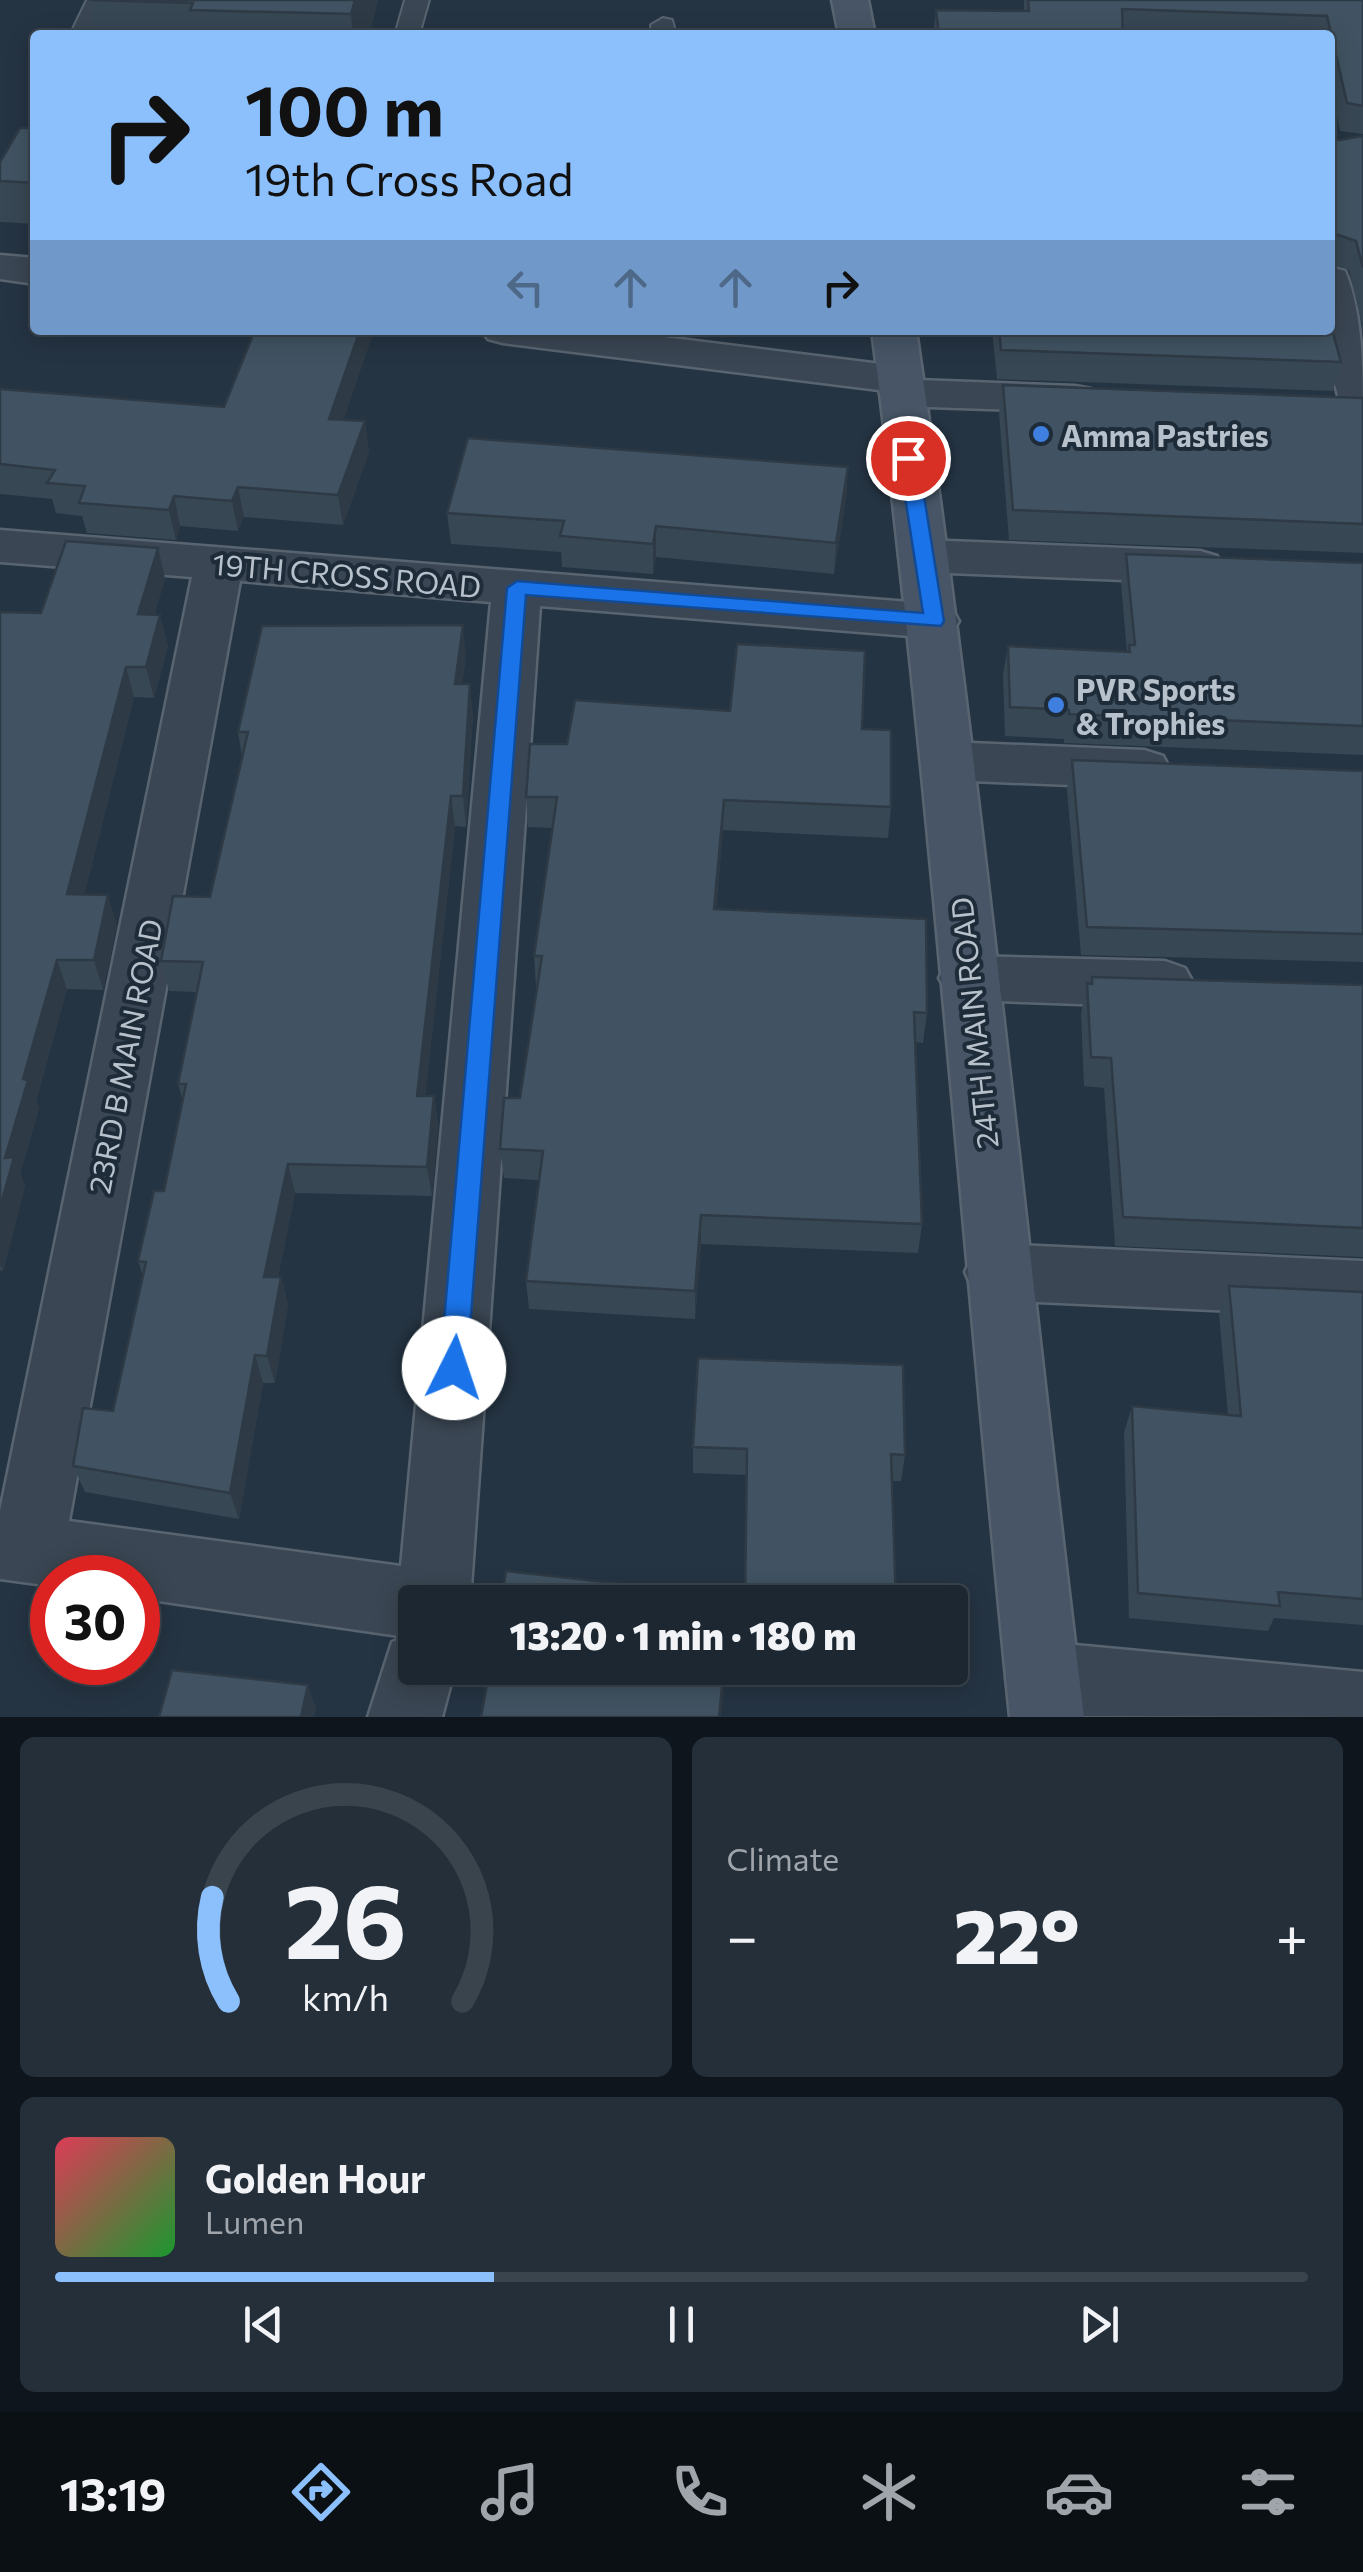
<!DOCTYPE html>
<meta charset="utf-8">
<style>
:root{--surface:#1c2732;--page:#252f3a;--text:#f1f3f6;--muted:#a0a5ac;--line:#3a444d;--accent:#8cc0fd}
body{margin:0;font-family:Commissioner,sans-serif;background:var(--page);color:var(--text);height:100vh;display:flex;flex-direction:column;font-size:38px;white-space:nowrap}
*{box-sizing:border-box;margin:0}
p{font-size:32px;color:var(--muted)}
.icon{flex:none;width:55px;height:55px;fill:none;stroke:currentColor;stroke-width:2;stroke-linecap:round;stroke-linejoin:round}
.map{position:relative;height:1717px;overflow:hidden}
.details{display:flex;flex-direction:column;gap:20px;padding:20px;background:#0f151c;flex:1}
.details>*{flex:none}
.guide{position:absolute;left:30px;top:30px;width:1305px;height:305px;border-radius:10px;box-shadow:0 5px 25px #0003,0 0 0 2px var(--line);background:#8cc0fd;color:#111;overflow:hidden}
.speed{position:absolute;left:30px;top:1555px;display:flex;gap:20px;font-size:50px;font-weight:700;text-align:center}
.speed>*{display:grid;place-content:center;width:130px;height:130px;border-radius:50%;background:var(--surface);box-shadow:0 5px 25px #0003,0 0 0 2px var(--line);line-height:1}
.speed .limit{border:15px solid #d22;background:#fff;color:#111}
.pin{position:absolute;display:grid;place-items:center;width:85px;height:85px;color:#fff;margin:-42px;border:5px solid #fff;border-radius:50%;box-shadow:0 2px 10px #0007}
.me{position:absolute;width:110px;margin:-55px;rotate:4deg;stroke-linejoin:round;filter:drop-shadow(0 0 8px #0008)}
.turn{display:flex;align-items:center;gap:35px;height:210px;padding:0 50px;font-size:45px}
.turn .icon{width:130px;height:130px;stroke-width:2.5}
.turn b{display:block;font-size:70px;line-height:85px}
.lanes{display:flex;align-items:center;height:95px;padding:0 50px;background:#0003;justify-content:center;gap:50px;direction:ltr}
.lanes .off{opacity:.35}
.big{font-size:75px;font-weight:800;line-height:1.1}
.details .widget{flex:1;display:flex;flex-direction:column;justify-content:center;gap:15px;min-width:0;padding:0 35px;border-radius:15px;background:var(--page)}
.details .dial{align-items:center;gap:0}
.dial svg{height:260px;overflow:visible;fill:none;stroke:var(--line);stroke-width:7;stroke-linecap:round;text-anchor:middle}
.dial text{fill:var(--text);stroke:none}
.song{display:flex;align-items:center;gap:30px}
.cover{width:120px;height:120px;border-radius:15px;background:linear-gradient(135deg,hsl(350 70% 55%),hsl(130 70% 35%))}
.played{height:10px;border-radius:5px;background:linear-gradient(90deg,var(--accent) 35%,var(--line) 35%)}
.keys{display:flex;justify-content:space-around;direction:ltr}
.heat{display:flex;justify-content:space-between;align-items:center;font-size:55px;direction:ltr}
.details .tiles{flex:1;display:grid;gap:20px;grid-template-columns:1fr 1fr}
.widget:last-child{grid-column:span 2}
.trip{position:absolute;left:398px;top:1585px;width:570px;height:100px;border-radius:10px;background:var(--surface);box-shadow:0 5px 25px #0003,0 0 0 2px var(--line);font-weight:800;line-height:100px;text-align:center}
.tabs{display:flex;height:160px;justify-content:space-around;align-items:center;background:#0b1014;color:var(--muted)}
.tabs .icon{width:70px;height:70px}
.tabs .active{color:var(--accent)}
.tabs b{font-size:45px;color:var(--text)}
.map>svg:first-child{display:block}
</style>
<div class="map">
<svg width="1363" height="1717" viewBox="0 0 1363 1717">
<rect width="100%" height="100%" fill="#253443"/>
<g fill="none" stroke-linecap="round" stroke-linejoin="round">
<g stroke="#586470" stroke-width="4">
<g id="lane">
<path d="M87,0H111L94,35H70Z"/>
<path d="M405,0H429L419,35H395Z"/>
<path d="M663,18L672,20L676,35H652L651,25Z"/>
</g>
</g>
<g stroke="#586470" stroke-width="5">
<g id="street">
<path d="M0,255L35,258V284L0,279Z"/>
<path d="M1330,267L1345,271C1363,312 1363,374 1363,421L1347,417L1341,407L1321,330H1330Z"/>
<path d="M481,330H608L897,366L913,370L918,380L1075,386L1091,389L1097,399L1091,409L1075,412L899,406L883,402L879,390L503,343L488,339Z"/>
<path d="M0,530L934,604L952,609L959,621L952,633L934,638L540,606L470,1602H415V1668H455L442,1717H368L392,1642L406,1637L138,1598V1578H52V1586L0,1579V1511L192,577L0,562ZM240,581L491,602L401,1566L69,1521Z"/>
<path d="M923,540L1200,551L1217,556L1224,567L1217,578L1200,583L923,572L906,567L899,556L906,545Z"/>
<path d="M947,742L1144,750L1163,756L1170,769L1163,782L1144,788L947,780L928,774L921,761L928,748Z"/>
<path d="M968,956L1165,961L1185,968L1194,984L1185,1000L1165,1007L968,1000L948,994L939,978L948,962Z"/>
<path d="M997,1244L1363,1261V1317L997,1300L974,1292L965,1272L974,1252Z"/>
<path d="M1043,1642L1363,1672V1717L1043,1716L1017,1705L1006,1679L1017,1653Z"/>
</g>
</g>
<g stroke="#586470" stroke-width="5">
<g id="secondary">
<path d="M832,0H868L875,35H839Z"/>
<path d="M872,330H916C984,791 1027,1255 1084,1717H1010C963,1255 931,791 872,330Z"/>
</g>
</g>
<use href="#lane" fill="#3a4653" fill-rule="evenodd"/>
<use href="#street" fill="#3a4653" fill-rule="evenodd"/>
<use href="#secondary" fill="#475566" fill-rule="evenodd"/>
</g>
<g fill="#384754">
<path d="M89,0H378L369,35H96Z"/>
<path d="M1024,0H1363V134L1340,131L1330,83V35H933L936,10L1024,11Z"/>
<path d="M35,128V224L0,222V162Z"/>
<path d="M1363,136V337L1362,324L1349,270L1333,264L1334,298L1330,312V139L1339,140Z"/>
<path d="M992,330H1330L1341,362L1333,391L997,379Z"/>
<path d="M373,333L343,420L365,421L369,452L343,525L244,517L238,531L180,526L176,540L87,533L82,516L56,513L52,499L0,494V389L224,407Z"/>
<path d="M1003,385L1363,398V553L1009,540L999,413Z"/>
<path d="M848,467L846,498L834,574L656,557L653,574L562,567L561,552L451,544L447,513Z"/>
<path d="M158,548L165,579L154,615L168,645L154,698L134,697L84,895L117,925L103,990L67,989L36,1101L39,1108L20,1174L25,1186L3,1271L0,1270V612L41,613Z"/>
<path d="M1126,554L1363,563V755L1064,743V739L1005,736L1003,675L1008,646L1127,652L1121,583Z"/>
<path d="M466,656L462,684L473,715L466,827L455,826L425,1096H434L438,1126L432,1196L295,1193L278,1277H281L288,1305L275,1383H263L239,1519L85,1492L73,1466L113,1411L143,1276L138,1261L164,1191L183,1101L178,1084L197,992L169,991L161,961L210,897L242,756L238,732Z"/>
<path d="M862,729L891,807L888,838L723,830L716,909L927,1013L923,1043L915,1042L922,1224L918,1253L701,1244L695,1319L529,1309L526,1281L539,1180L504,1178L500,1149L520,1098L538,986H536L534,956L552,828L528,827L526,797L567,744Z"/>
<path d="M1072,760L1363,771V962L1081,955L1067,789Z"/>
<path d="M1092,977L1363,985V1257L1115,1246L1104,1088L1084,1086L1081,1014L1087,983L1090,984Z"/>
<path d="M1229,1286L1363,1292V1625L1274,1618L1268,1631L1129,1618L1124,1433L1132,1406L1228,1415L1219,1314Z"/>
<path d="M693,1447L905,1455L901,1481H892L896,1602H744L746,1475L693,1473Z"/>
</g>
<g fill="#2e3a45">
<path d="M355,0H378L369,35H353L351,14Z"/>
<path d="M360,330H372L373,333L334,449L329,419Z"/>
<path d="M365,421L369,452L343,525L338,495Z"/>
<path d="M848,467L846,498L834,574L836,543Z"/>
<path d="M238,487L244,517L238,531L232,501Z"/>
<path d="M174,496L180,526L176,540L169,510Z"/>
<path d="M656,526V557L653,574V544Z"/>
<path d="M158,548L165,579L146,645L138,614Z"/>
<path d="M160,615L168,645L154,698L146,667Z"/>
<path d="M463,625L466,656L458,715L455,684Z"/>
<path d="M126,667L134,697L77,924L67,894Z"/>
<path d="M470,684L473,715L466,827L463,796Z"/>
<path d="M451,796L455,826L422,1126L417,1096Z"/>
<path d="M724,800L723,830L713,939L714,909Z"/>
<path d="M108,895L117,925L103,990L94,960Z"/>
<path d="M57,960L67,989L36,1101L39,1108L20,1174L25,1186L3,1271L0,1265V1208L5,1158L23,1079Z"/>
<path d="M434,1096L438,1126L432,1196L427,1167Z"/>
<path d="M288,1164L295,1193L272,1305L264,1277Z"/>
<path d="M701,1215V1244L695,1319V1291Z"/>
<path d="M281,1277L288,1305L275,1383L267,1356Z"/>
<path d="M255,1355L263,1383L239,1519L230,1493Z"/>
<path d="M724,1668H726L721,1717H719Z"/>
<path d="M308,1685L316,1709L314,1717H301Z"/>
</g>
<g fill="#415362" stroke="#2e3a45" stroke-width="2.5">
<path d="M89,0H355L351,14L190,10L193,3Z"/>
<path d="M1028,0H1363V106L1347,103L1327,16L1122,9L1123,35H939L936,10L1029,11Z"/>
<path d="M20,128H35V183L0,181V162Z"/>
<path d="M1363,136V268L1356,241L1338,235L1333,239L1334,298L1330,300V139L1339,140Z"/>
<path d="M1330,322L1341,362L1001,350L999,330H1330Z"/>
<path d="M255,330H360L329,419L365,421L338,495L238,487L232,501L174,496L169,510L79,503L85,486L47,483L55,470L0,464V389L224,407Z"/>
<path d="M1003,385L1363,398V524L1013,510Z"/>
<path d="M468,438L848,467L836,543L656,526L653,544L560,536L564,521L447,513Z"/>
<path d="M66,541L158,548L138,614L160,615L146,667H126L67,894L108,895L94,960H57L23,1079L28,1080L5,1158L14,1157L0,1208V612L41,613Z"/>
<path d="M1126,554L1363,563V726L1069,714V710L1010,707L1008,646L1130,652L1129,645H1135Z"/>
<path d="M463,625L455,684H470L463,796H451L417,1096H434L427,1167L288,1164L264,1277H281L267,1356L255,1355L230,1493L73,1466L83,1408L113,1411L146,1262L138,1261L154,1191H164L186,1084H178L203,962L161,961L173,896L210,897L248,732H238L262,626Z"/>
<path d="M737,644L865,651L862,729L891,730V807L724,800L714,909L926,919L927,1013L914,1012L922,1224L701,1215L695,1291L526,1281L543,1151L500,1149L504,1098H520L542,956H534L557,797H526L530,744H567L575,700L730,711Z"/>
<path d="M1072,760L1363,771V934L1087,927Z"/>
<path d="M1092,977L1363,985V1228L1123,1217L1111,1058L1091,1057L1087,983L1092,984Z"/>
<path d="M1229,1286L1363,1292V1599L1278,1592L1280,1606L1138,1593L1132,1406L1241,1416Z"/>
<path d="M698,1358L903,1365L905,1455L891,1454L896,1602H745L747,1449L693,1447Z"/>
<path d="M506,1571L731,1596L730,1602H501Z"/>
<path d="M490,1668H724L719,1717H481Z"/>
<path d="M172,1670L308,1685L301,1717H159Z"/>
</g>
<path fill="#1a73e8" stroke="#114b97" stroke-width="2.5" d="M908,452L918,458L944,621L941,626L526,595L467,1368L463,1377L454,1381L444,1377L440,1368L507,588L517,581L923,613L899,458Z"/>
<g fill="#3f7fe0" stroke="#1e2b38" stroke-width="4">
<circle cx="1041" cy="434" r="10"/>
<circle cx="1056" cy="705" r="10"/>
</g>
<g text-anchor="middle" dominant-baseline="central" stroke-width="8" stroke-linejoin="round" paint-order="stroke">
<g font-size="30" font-weight="bold" fill="#b7c1cc" stroke="#1e2b38" text-anchor="start">
<text x="1061" y="434">Amma Pastries</text>
<text x="1076" y="688">PVR Sports<tspan x="1076" dy="34">&amp; Trophies</tspan></text>
</g>
<g font-size="30" fill="#b7c1cc" stroke="#1e2b38">
<text transform="translate(347 574) rotate(5)">19TH CROSS ROAD</text>
<text transform="translate(973 1023) rotate(-96)">24TH MAIN ROAD</text>
<text transform="translate(124 1056) rotate(-79)">23RD B MAIN ROAD</text>
</g>
</g>
</svg>
<div class="speed"><div class="limit">30</div></div>
<div class="pin" style="left:908px;top:458px;background:#d93025"><svg class="icon" aria-label="arrive" viewBox="0 0 24 24"><path d="M6 21V4h12l-3 4 3 4H6"/></svg></div>
<svg class="me" style="left:454px;top:1368px" viewBox="-20 -20 40 40"><circle r="19" fill="#fff"/><path d="M0-13L10 11 0 6-10 11z" fill="#1a73e8"/></svg>
<div class="trip">13:20 · 1 min · 180 m</div>
<div class="guide">
<div class="turn"><svg class="icon" aria-label="right" viewBox="0 0 24 24"><path d="M7 20v-9h11M14 6l5 5-5 5"/></svg><div><b>100 m</b>19th Cross Road</div></div>
<div class="lanes"><svg class="icon off" aria-label="left" viewBox="0 0 24 24"><path d="M17 20v-9H6M10 6l-5 5 5 5"/></svg><svg class="icon off" aria-label="ahead" viewBox="0 0 24 24"><path d="M12 20V5M6 11l6-6 6 6"/></svg><svg class="icon off" aria-label="ahead" viewBox="0 0 24 24"><path d="M12 20V5M6 11l6-6 6 6"/></svg><svg class="icon" aria-label="right" viewBox="0 0 24 24"><path d="M7 20v-9h11M14 6l5 5-5 5"/></svg></div>
</div>
</div>
<section class="details">
<div class="tiles">
<div class="widget dial"><svg viewBox="0 0 100 80">
<path d="M14 69A42 42 0 1 1 86 69"/>
<path d="M14 69A42 42 0 0 1 9 37" stroke="#8cc0fd"/>
<text x="50" y="56" font-size="32" font-weight="700">26</text>
<text x="50" y="72" font-size="11">km/h</text>
</svg></div>
<div class="widget"><p>Climate</p>
<div class="heat"><a>−</a><b class="big">22°</b><a>+</a></div>
</div>
<div class="widget">
<div class="song"><i class="cover"></i><div><b>Golden Hour</b><p>Lumen</p></div></div>
<div class="played"></div>
<div class="keys"><svg class="icon" aria-label="previous" viewBox="0 0 24 24"><path d="M18 5L8 12l10 7zM5 5v14"/></svg><svg class="icon" aria-label="pause" viewBox="0 0 24 24"><path d="M8 5v14M16 5v14"/></svg><svg class="icon" aria-label="next" viewBox="0 0 24 24"><path d="M6 5l10 7-10 7zM19 5v14"/></svg></div>
</div>
</div>
</section>
<nav class="tabs">
<b>13:19</b>
<svg class="icon active" aria-label="directions" viewBox="0 0 24 24"><path d="M12 3l9 9-9 9-9-9zM9 14v-3h6M13 9l2 2-2 2"/></svg>
<svg class="icon" aria-label="music" viewBox="0 0 24 24"><path d="M9 18V5l10-2v13"/><circle cx="6" cy="18" r="3"/><circle cx="16" cy="16" r="3"/></svg>
<svg class="icon" aria-label="phone" viewBox="0 0 24 24"><path d="M5 4h4l2 5-3 2q2 4 5 5l2-3 5 2v4C11 20 4 13 5 4z"/></svg>
<svg class="icon" aria-label="climate" viewBox="0 0 24 24"><path d="M12 3v18M4 7l16 10M4 17L20 7"/></svg>
<svg class="icon" aria-label="car" viewBox="0 0 24 24"><path d="M5 17H2v-5l4-1 3-4h7l3 4 3 1v5h-3M9 17h6M6 11h13"/><circle cx="7" cy="17" r="2"/><circle cx="17" cy="17" r="2"/></svg>
<svg class="icon" aria-label="filters" viewBox="0 0 24 24"><path d="M4 7h16M4 17h16"/><circle cx="9" cy="7" r="2"/><circle cx="15" cy="17" r="2"/></svg>
</nav>
